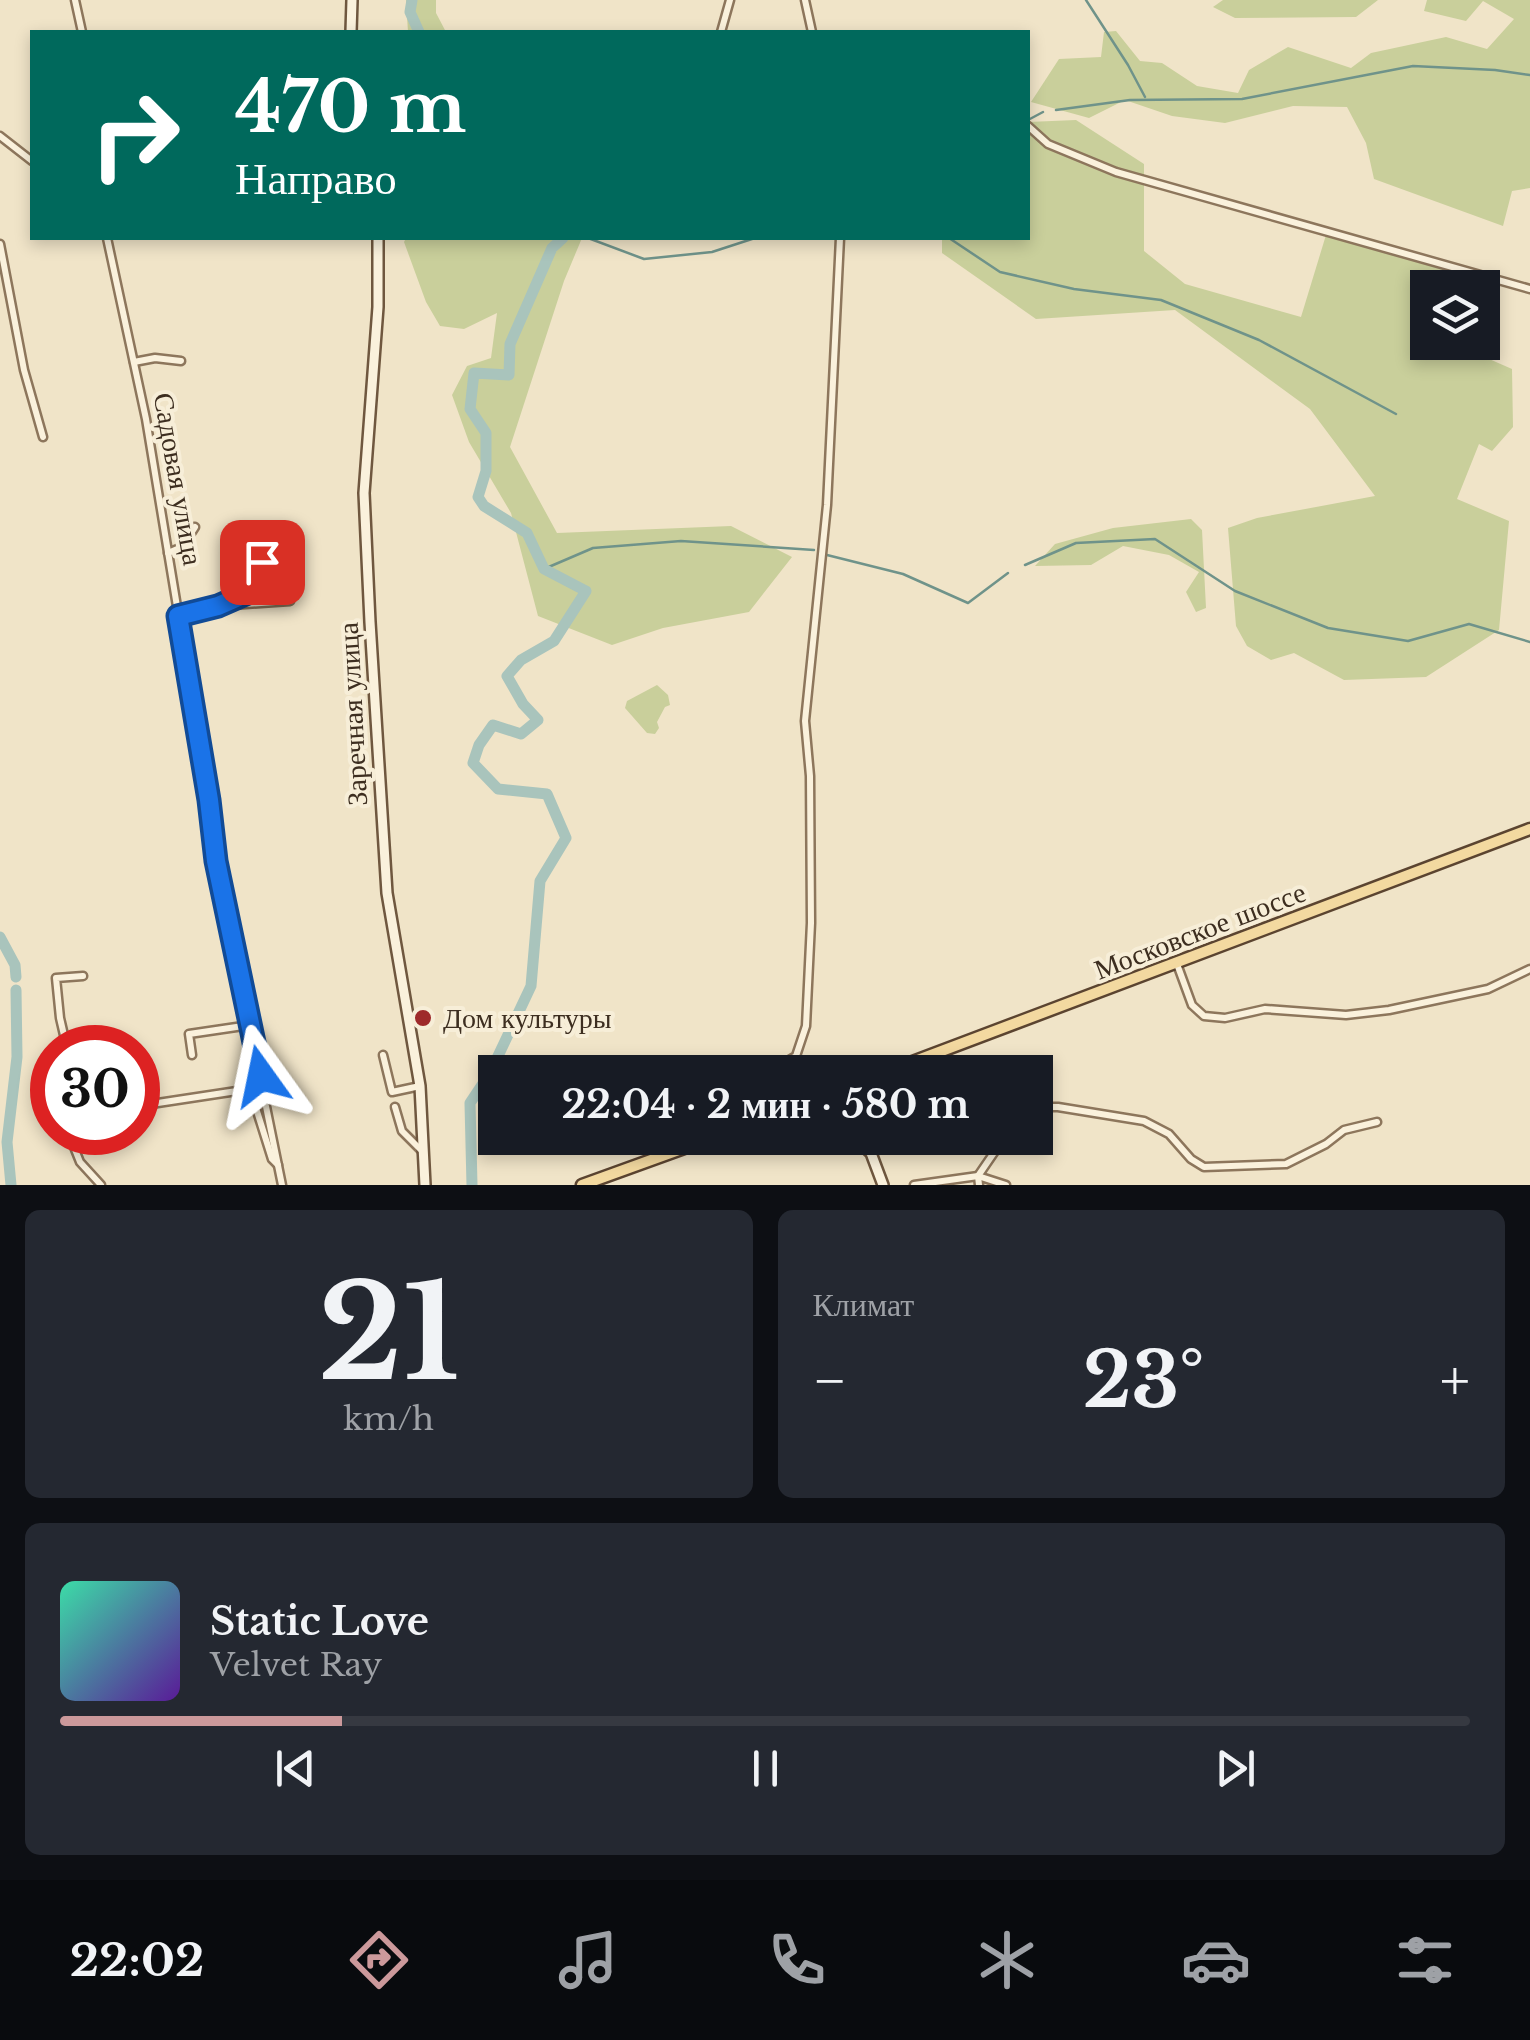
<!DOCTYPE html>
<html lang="ru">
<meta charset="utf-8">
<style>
:root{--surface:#171b24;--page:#242831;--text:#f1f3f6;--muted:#9ea1a6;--line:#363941;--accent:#cc999b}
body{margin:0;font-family:"Libre Baskerville",serif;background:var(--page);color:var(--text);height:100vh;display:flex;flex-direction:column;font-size:38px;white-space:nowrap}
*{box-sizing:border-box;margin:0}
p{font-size:32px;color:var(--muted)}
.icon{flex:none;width:55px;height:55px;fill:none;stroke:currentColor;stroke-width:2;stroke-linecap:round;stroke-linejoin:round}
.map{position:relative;height:1185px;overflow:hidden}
.details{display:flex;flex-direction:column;gap:25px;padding:25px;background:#0d0f14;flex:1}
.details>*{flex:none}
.guide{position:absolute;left:30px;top:30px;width:1000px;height:210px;border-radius:0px;box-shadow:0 5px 15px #0003;background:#00695c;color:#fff;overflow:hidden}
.controls{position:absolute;left:1410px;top:270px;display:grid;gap:20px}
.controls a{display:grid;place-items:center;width:90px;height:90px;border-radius:0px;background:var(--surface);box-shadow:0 5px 15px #0003;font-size:50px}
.speed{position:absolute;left:30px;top:1025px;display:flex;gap:20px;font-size:50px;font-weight:700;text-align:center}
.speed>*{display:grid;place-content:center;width:130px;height:130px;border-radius:50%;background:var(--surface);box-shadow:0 5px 15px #0003;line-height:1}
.speed .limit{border:15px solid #d22;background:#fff;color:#111}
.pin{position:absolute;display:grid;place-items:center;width:85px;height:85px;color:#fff;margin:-42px;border-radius:20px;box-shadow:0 5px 15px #0006}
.me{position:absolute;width:110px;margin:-55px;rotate:348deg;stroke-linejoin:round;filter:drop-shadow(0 0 8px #0008)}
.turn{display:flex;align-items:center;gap:35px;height:210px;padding:0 40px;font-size:45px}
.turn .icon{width:130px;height:130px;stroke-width:2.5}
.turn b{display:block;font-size:70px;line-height:85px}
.big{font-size:75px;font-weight:700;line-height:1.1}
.details .tile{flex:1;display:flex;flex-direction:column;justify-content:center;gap:15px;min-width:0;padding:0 35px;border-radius:15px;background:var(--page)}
.details .dial{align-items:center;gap:0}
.dial b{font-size:130px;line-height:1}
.song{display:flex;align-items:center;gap:30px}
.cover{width:120px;height:120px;border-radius:15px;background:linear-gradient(135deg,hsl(160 70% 55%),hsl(270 70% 35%))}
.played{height:10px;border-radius:5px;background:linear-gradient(90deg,var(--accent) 20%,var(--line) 20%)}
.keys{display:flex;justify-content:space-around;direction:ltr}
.heat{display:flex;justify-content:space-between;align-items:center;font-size:55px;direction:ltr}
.details .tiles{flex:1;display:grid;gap:25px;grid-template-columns:1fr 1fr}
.tile:last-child{grid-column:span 2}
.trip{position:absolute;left:478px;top:1055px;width:575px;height:100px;border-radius:0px;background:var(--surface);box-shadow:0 5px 15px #0003;font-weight:700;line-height:100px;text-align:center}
.dock{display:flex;height:160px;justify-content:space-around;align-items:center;background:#090b0e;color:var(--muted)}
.dock .icon{width:70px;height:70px}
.dock .selected{color:var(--accent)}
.dock b{font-size:45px;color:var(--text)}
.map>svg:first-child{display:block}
</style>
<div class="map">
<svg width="1530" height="1185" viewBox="0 0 1530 1185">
<rect width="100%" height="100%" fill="#f0e4c8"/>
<g fill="#c9cf9b">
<path d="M406,0H436V13L446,32H408Z"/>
<path d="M1223,0H1378L1356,17L1235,18L1213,7Z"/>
<path d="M1427,0H1530V188L1512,191L1503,226L1374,179L1366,143L1347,107L1293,106L1225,123L1172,116L1125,100L1089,118L1031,102L1059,59L1101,57L1104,32L1116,31L1140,61L1162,63L1197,86L1238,93L1249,70L1288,47L1351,68L1371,53L1446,37L1487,49L1514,19L1483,1L1466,21L1424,11Z"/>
<path d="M1076,120L1144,164V251L1185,284L1301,317L1326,235L1480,277L1477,287L1428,288V342L1464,343V348L1512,369L1513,427L1492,451L1479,444L1457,499L1509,521L1499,630L1426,677L1344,680L1294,653L1271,660L1247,646L1236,626L1228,528L1257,518L1375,496L1310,409L1175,310L1036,319L942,253V238H1028V122Z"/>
<path d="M406,238H582L564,281L510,447L557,533L731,526L792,557L749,612L663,628L612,645L538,616L511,513L469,442L452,395L467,366L491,358L497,313L464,329L440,326L426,302L404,242Z"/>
<path d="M1191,519L1202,530L1206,608L1196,612L1186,592L1199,572L1169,555L1123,546L1091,565L1035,566L1055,544L1113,528Z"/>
<path d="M657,685L668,695L670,705L665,707L657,722L659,728L655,734L647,733L625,708L627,701Z"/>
</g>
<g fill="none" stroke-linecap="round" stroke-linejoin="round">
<g stroke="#6f938a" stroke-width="2.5">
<path d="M1086,0L1128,65L1145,97"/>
<path d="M1056,110L1130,100L1242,99L1413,66L1495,70L1530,75"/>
<path d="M1028,120L1043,112"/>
<path d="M588,238L644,259L712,252L755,238"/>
<path d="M949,238L1000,272L1074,289L1161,300L1259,340L1396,414"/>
<path d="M827,555L903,574L968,603L1008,573"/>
<path d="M1025,565L1076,543L1155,539L1235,591L1328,628L1408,641L1469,624L1530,642"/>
<path d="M544,569L593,548L681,541L814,550"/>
</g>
<g stroke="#a9c4bc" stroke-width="11">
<path d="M412,0L410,12L419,32"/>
<path d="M0,937L15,965L16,977"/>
<path d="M11,1185L7,1142L17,1057L16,990"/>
<path d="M472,1185L470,1103L490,1073L531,986L540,881L566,838L547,794L498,789L473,763L479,745L493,725L521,734L538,720L523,704L507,676L521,660L554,641L586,591L544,569L527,533L484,506L478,497L486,471V433L470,409L474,373L509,375L510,344L552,248L563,238"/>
</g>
<g stroke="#8d765c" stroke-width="11">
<g id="street">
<path d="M75,0L82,32"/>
<path d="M805,0L812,32"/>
<path d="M721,32L730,0"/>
<path d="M1028,126L1048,144L1116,172L1530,289"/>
<path d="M0,136L32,161"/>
<path d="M107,238L146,419L209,800L216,861L282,1185"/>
<path d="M0,244L24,370L43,437"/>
<path d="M134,362L155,358L181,361"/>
<path d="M168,553L182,547L195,527"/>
<path d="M223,604L250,592L261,562"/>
<path d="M178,615L218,606L290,601"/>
<path d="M1177,964L1192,1005L1204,1016L1225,1018L1265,1009L1346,1015L1389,1010L1488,989L1530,969"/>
<path d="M67,1048L60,1018L56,978L83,976"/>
<path d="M103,1048L130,1044"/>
<path d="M256,1049L246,1059L250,1089L272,1159L278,1165"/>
<path d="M192,1055L189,1034L250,1025"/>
<path d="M383,1055L392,1092L420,1086"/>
<path d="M769,1072L796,1056L806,1026L811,923L810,776L805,721L827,505L840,238"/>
<path d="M138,1106L250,1089"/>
<path d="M395,1107L402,1131L422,1151"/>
<path d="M1035,1107H1058L1144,1121L1169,1134L1191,1159L1204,1167L1286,1164L1326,1144L1344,1130L1377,1122"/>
<path d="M68,1132L80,1162L101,1185"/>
<path d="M914,1185L978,1176L1006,1185"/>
<path d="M979,1185L978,1176L1004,1138"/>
</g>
</g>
<g stroke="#6f573f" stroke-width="14">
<g id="secondary">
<path d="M351,32L352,0"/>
<path d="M378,238V307L364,493L370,622L387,893L420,1086L425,1185"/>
<path d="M854,1138L871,1153L883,1185"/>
</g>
</g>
<g stroke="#5b4430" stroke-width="15">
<g id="primary">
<path d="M886,1072L1530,829"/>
<path d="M582,1185L712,1138"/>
</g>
</g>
<use href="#street" stroke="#faf1dc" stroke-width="6"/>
<use href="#secondary" stroke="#faf1dc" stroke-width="9"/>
<use href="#primary" stroke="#f3d9a0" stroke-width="10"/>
</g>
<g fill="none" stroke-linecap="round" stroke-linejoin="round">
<g stroke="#114b97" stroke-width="25">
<path id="route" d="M261,1076L216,861L209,800L178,616L218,606L250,592L262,562"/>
</g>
<use href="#route" stroke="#1a73e8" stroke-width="18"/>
</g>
<circle fill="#9e2a2b" stroke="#f7eed8" stroke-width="4" cx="423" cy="1018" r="10"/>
<g text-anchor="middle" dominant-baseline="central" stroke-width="8" stroke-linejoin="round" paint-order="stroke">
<g font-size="28" fill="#3d2e20" stroke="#f7eed8">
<text transform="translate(178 479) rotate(80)">Садовая улица</text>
<text transform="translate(353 714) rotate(-93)">Заречная улица</text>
<text transform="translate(1200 931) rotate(-21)">Московское шоссе</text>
</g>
<g font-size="28" fill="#3d2e20" stroke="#f7eed8" text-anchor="start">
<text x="443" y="1018">Дом культуры</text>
</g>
</g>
</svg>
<div class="controls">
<a><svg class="icon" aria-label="layers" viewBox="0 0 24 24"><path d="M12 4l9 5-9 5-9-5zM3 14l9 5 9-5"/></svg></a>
</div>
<div class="speed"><div class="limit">30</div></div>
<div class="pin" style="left:262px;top:562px;background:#d93025"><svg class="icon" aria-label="arrive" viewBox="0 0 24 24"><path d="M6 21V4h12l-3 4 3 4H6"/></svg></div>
<svg class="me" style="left:261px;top:1076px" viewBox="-20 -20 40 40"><path d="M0-17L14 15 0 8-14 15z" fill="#1a73e8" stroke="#fff" stroke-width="4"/></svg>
<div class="trip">22:04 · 2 мин · 580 m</div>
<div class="guide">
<div class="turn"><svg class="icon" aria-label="right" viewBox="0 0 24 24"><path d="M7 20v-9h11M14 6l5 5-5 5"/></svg><div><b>470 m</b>Направо</div></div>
</div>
</div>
<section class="details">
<div class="tiles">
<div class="tile dial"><b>21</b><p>km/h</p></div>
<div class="tile"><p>Климат</p>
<div class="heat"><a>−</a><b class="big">23°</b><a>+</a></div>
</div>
<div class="tile">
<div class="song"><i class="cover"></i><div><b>Static Love</b><p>Velvet Ray</p></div></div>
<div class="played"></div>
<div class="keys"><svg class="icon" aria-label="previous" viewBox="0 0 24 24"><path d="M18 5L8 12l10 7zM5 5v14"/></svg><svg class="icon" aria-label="pause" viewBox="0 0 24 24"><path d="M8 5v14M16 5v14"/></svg><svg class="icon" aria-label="next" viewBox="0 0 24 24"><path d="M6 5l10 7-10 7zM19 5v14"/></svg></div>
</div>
</div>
</section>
<nav class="dock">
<b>22:02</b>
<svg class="icon selected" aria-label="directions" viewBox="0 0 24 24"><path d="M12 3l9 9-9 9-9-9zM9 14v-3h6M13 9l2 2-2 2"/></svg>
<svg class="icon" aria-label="music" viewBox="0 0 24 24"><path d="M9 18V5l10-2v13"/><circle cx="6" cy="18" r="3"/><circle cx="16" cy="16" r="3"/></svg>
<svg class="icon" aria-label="phone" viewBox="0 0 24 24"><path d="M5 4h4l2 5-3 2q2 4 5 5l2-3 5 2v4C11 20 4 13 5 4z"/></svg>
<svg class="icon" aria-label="climate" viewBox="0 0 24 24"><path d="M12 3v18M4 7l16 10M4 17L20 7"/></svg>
<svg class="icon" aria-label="car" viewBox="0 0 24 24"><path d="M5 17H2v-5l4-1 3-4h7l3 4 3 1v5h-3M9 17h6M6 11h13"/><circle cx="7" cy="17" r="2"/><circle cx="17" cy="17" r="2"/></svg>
<svg class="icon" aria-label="filters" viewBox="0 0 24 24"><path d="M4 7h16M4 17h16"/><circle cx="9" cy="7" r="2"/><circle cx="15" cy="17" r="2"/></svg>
</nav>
